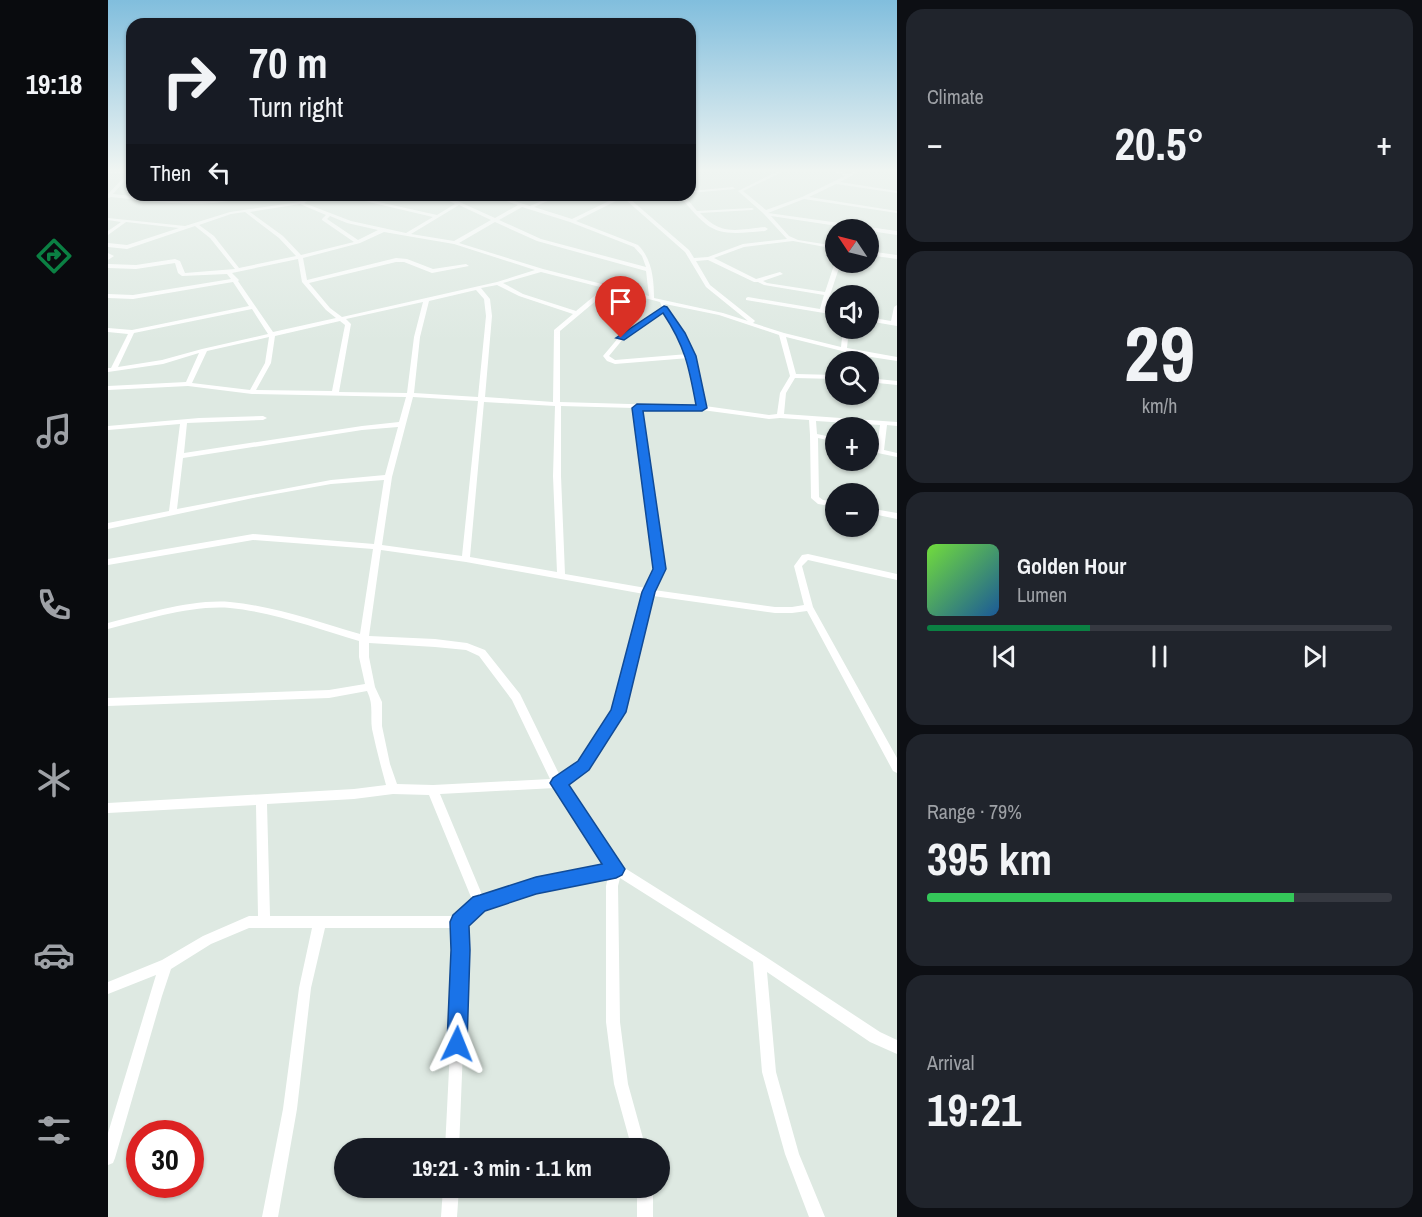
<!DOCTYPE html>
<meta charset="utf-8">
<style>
:root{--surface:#171b24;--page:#20242c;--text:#f1f3f6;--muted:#9ea1a6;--line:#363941;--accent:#0b8043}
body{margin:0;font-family:"Archivo Narrow",sans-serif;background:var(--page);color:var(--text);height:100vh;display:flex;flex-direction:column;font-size:22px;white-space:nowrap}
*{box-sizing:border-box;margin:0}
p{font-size:20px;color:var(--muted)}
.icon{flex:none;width:33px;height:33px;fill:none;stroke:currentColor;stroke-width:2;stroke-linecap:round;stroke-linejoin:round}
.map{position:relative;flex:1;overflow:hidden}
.side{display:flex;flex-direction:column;gap:9px;padding:9px;background:#0d0f14;width:525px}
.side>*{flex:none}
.guide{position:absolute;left:18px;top:18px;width:570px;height:183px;border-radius:18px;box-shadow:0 2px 4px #0004;background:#171b24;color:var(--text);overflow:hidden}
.needle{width:39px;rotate:305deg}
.controls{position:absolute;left:717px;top:219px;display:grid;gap:12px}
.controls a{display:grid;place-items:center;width:54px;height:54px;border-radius:50%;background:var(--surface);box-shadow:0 2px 4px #0004;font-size:30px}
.speed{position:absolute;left:18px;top:1120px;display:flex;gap:12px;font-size:30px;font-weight:700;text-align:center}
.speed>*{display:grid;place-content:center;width:78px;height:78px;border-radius:50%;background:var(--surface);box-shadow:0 2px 4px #0004;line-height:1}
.speed .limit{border:9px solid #d22;background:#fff;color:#111}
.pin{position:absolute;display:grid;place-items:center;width:51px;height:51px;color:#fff;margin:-62px -26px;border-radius:50% 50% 50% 0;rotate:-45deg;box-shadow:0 0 6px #0007}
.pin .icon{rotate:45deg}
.me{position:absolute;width:66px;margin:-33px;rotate:2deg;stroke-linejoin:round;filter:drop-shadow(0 0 4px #0008)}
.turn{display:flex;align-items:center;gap:21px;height:126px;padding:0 24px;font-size:27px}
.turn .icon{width:78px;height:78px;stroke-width:2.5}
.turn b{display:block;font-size:42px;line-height:51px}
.then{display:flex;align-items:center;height:57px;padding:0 24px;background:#0003;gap:12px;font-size:22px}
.big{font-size:45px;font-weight:700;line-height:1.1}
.side .widget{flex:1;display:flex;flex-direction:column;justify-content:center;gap:9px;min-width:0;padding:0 21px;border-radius:18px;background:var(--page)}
.side .dial{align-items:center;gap:0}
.dial b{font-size:78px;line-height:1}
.song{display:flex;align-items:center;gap:18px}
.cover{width:72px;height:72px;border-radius:9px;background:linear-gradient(135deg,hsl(100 70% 55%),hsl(210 70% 35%))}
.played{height:6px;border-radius:3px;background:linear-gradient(90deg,var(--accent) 35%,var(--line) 35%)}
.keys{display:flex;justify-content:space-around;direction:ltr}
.heat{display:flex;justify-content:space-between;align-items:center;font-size:33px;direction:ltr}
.charge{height:9px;border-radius:4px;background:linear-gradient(90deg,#34c759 79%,var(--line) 0)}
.trip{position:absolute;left:226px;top:1138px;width:336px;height:60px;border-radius:30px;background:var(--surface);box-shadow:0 2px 4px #0004;font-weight:700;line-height:60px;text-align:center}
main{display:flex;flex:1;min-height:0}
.tab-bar{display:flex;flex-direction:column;width:108px;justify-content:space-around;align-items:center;background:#090b0e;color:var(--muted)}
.tab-bar .icon{width:42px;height:42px}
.tab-bar .active{color:var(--accent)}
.tab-bar b{font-size:27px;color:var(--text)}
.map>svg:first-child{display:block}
</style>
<main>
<nav class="tab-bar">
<b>19:18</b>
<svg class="icon active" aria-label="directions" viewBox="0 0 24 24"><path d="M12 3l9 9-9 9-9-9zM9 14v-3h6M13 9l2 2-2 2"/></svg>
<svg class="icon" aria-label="music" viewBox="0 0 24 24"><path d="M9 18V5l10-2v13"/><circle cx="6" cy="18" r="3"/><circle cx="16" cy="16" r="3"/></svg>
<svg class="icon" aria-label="phone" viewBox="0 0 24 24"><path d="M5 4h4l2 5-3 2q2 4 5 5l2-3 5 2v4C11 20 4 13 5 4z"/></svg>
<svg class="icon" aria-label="climate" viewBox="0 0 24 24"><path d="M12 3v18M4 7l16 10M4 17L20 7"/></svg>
<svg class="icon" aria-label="car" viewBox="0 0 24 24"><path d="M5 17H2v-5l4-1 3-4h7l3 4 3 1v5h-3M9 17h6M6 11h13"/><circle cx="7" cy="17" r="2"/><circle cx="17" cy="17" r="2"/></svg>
<svg class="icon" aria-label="filters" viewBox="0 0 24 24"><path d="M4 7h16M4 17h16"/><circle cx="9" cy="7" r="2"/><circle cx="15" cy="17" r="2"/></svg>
</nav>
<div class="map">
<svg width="789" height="1217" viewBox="0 0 789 1217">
<rect width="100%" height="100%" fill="#dee9e2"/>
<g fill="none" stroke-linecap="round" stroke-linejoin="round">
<g fill="#fff" fill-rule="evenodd">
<path d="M18,170L20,177L5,194L52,199L87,201L141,195C104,211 43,201 3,197L0,198V194L16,177L15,173H0V171Z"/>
<path d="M600,170H606L602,172Z"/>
<path d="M672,170H678L635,191L658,210L694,197L737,176L721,170H729L740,174L748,170H754L732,182L789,191V193L728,184L701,197L789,211V213L696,199L660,213L789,231V235L663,216L681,236L690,240L728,246V249L685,241L636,247L606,258L648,279L672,272L675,274L655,281L659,283L717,292L727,262H733L717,310L728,311V315L638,300V298L640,297L712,309L716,295L656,285L650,282H646L600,260L588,261L602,285L646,320L647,321L645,323L676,333L733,347L735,328H741L739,348L789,357V361L750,355L678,337L688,374L728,375V379L687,378L678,393L676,414L789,422V426L779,425L776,450L789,453V457L760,451V447L769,449L772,425L708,421L709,434L728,438V442L710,438L711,497L715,500L728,502V507L710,504L703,498L702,435L701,420L672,418L661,419L594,410L533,408L556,563L546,590L667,607H684L696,605L686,566L694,555L700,554L789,574V580L700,560L694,566L705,607L789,758V773L785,771L699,611L684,613H667L545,596L516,712L479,768L457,784L512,865L655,955L772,1032L789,1040V1054L762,1042L659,972L668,1072L691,1154L717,1217H701L677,1154L654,1072L645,962L512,878L510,886L512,1022L520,1084L538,1149H524L506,1084L498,1022V886L500,876L428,892L376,909L357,925L359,950L351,1149H337L347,950L345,928H217L203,988L189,1109L170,1217H154L175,1109L191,988L204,928H141L103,944L63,969L54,996L7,1158L5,1163L0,1165V1133L48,975L0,994V982L54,960L95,936L141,916H150L148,805L0,813V803L246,789L278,785C273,767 268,748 264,729C262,715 266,705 259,691L221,698L0,706V698L221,690L257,684L251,657V641C211,629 164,612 122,608C83,605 38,620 0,629V623C38,614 83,599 122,602C166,606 210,622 252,634L265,549L145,540L0,565V559L145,534L266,544L276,480L223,484L145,498L0,529V523L61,511L72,424L0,430V426L91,418L155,416L159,418L155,420L79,423L76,453L254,426L291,422L298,397L144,394L80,386L0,390V386L78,382L91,353L55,364L0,372V368H3L20,334L0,332V328L24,330L141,306L125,282L25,299L0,298V294L25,295L123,279L119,274L74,276L70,273L67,263L28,269L0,268V264L28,265L67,259L72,261L77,273L127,269L102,238L87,226L19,249L0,247V243L19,245L71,228L18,222L0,235V231L13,222L0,220V218L77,226L122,212L191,202L204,195H210L196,203L243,221L298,233L325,217L231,195H239L329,215L347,204L330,195H336L387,218L410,205L380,195H387L422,206L447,195H453L426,207L464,219L505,199L515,197L513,195L520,197L539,195L522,199L581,250L586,258L600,257L635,244L679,239L655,213L630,191ZM518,200L577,252L598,287L640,321L615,313L546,298C546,279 544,259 530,245L468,221L508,201ZM192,204L218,215L214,219V220L246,242L193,255L175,236L142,212ZM351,205L383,220L346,241L303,234ZM414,207L462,222L526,247L534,256L538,267L433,239L391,220ZM137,212L171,238L188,256L131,268L106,236L91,225L123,214ZM222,216L239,223L270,230L250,240L219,219ZM387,222L429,241L538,271L541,296L435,269L351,243ZM276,232L346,244L427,270L389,282L234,317L222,308L201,283L288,262H296L324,273L361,266L358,264L325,269L299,259L288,258L199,280L195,258L252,243ZM190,259L194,282L218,310L228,318L165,332L130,281L131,280L124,273ZM433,272L496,288L468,311L415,294L395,283ZM389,285L411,296L465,314L446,330L445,402L377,397L384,316L382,299L373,288ZM502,289L552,302L554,307L511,337L495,356L499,361L507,364L581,358L590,406L452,402V331ZM368,290L376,299L378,316L370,397L306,393L312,337L321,301ZM315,302L306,337L299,393L231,392L243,324L238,319ZM557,304L611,315L671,335L682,376L672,393L669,414L661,415L597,406L587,356L576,333ZM144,309L160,334L94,349L54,360L10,367L26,333ZM556,311L570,333L580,354L507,360L501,356L515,339ZM232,321L237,325L224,391L148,390L163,363L167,336ZM161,337L157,363L142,390L84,383L99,351ZM305,397L370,401L354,556L274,545L284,477ZM376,402L447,406L445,476L449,572L362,557ZM453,406L526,408L548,563L538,588L457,574L453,476ZM290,427L277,475L223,480L69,509L75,458L254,430ZM273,550L358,562L536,594L506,711L471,762L452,776L412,694L377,650L359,643L327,639L261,636ZM261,643L327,647L358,650L371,656L404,700L442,779L325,785L289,784L282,764L274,726V702L267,687L261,657ZM447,788L499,865L428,880L375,897L332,794ZM285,794L321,795L365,902L349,916H162L159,804L246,799Z"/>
<path d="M625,187L627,189L582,193V191Z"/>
<path d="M571,195H576L589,211L644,208L646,209L644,210L592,213C613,236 629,230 657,227L660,229L657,231C607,236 603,234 571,195Z"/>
<path d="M760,251L789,255V259L760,255Z"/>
<path d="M0,253L6,256L0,260Z"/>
<path d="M789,305V326L760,321V317L783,321L786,307Z"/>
<path d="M760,378L789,381V385L760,382Z"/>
<path d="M760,508L789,513V519L760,513Z"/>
<path d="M335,1188H351L349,1217H333Z"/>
<rect x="529" y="1188" width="16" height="29"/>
</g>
</g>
<linearGradient id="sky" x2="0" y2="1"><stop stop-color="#81bedd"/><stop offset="0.5" stop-color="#f0f5f2"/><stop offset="1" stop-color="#f0f5f2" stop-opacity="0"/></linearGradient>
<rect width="789" height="341" fill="url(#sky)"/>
<path fill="#1a73e8" stroke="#114b97" stroke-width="1.5" d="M556,306L559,307L577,333L588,356L599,408L594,411H535L558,569L547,592L518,712L481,770L461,785L517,869L514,875L508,878L428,894L377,911L361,926L362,950L359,1044L356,1051L349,1054L342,1051L339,1044L343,950L342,922L345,915L365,897L372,895L428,877L494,864L442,783L445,778L470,761L503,710L534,592L545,569L524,408L529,404L588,405C581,367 577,346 555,313L516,340L508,338Z"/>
</svg>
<div class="controls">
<a><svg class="needle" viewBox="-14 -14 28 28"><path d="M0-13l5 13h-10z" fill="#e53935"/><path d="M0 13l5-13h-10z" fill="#9ea1a6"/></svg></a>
<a><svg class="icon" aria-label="sound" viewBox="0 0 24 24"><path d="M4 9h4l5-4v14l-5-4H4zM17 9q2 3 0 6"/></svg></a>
<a><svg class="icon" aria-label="search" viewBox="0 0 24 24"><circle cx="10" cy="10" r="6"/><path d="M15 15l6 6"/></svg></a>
<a>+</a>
<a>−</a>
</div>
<div class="speed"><div class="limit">30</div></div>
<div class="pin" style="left:513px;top:338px;background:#d93025"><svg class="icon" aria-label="arrive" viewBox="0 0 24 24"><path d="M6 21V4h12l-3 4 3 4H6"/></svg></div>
<svg class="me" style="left:349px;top:1044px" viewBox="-20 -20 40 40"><path d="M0-17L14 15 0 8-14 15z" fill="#1a73e8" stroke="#fff" stroke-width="4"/></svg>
<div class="trip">19:21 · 3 min · 1.1 km</div>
<div class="guide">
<div class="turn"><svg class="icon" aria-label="right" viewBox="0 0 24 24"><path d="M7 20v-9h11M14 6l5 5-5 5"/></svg><div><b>70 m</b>Turn right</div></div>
<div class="then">Then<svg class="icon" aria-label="left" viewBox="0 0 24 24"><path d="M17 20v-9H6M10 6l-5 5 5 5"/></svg></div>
</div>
</div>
<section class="side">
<div class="widget"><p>Climate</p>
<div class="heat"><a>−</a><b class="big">20.5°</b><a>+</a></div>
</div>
<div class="widget dial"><b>29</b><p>km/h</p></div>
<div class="widget">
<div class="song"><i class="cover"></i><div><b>Golden Hour</b><p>Lumen</p></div></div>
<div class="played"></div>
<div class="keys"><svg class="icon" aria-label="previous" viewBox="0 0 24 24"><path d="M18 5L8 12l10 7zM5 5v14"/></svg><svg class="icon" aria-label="pause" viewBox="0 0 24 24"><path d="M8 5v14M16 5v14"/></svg><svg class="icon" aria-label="next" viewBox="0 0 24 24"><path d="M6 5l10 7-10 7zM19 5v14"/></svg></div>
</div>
<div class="widget"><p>Range · 79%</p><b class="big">395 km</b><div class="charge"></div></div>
<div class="widget"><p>Arrival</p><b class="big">19:21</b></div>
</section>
</main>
